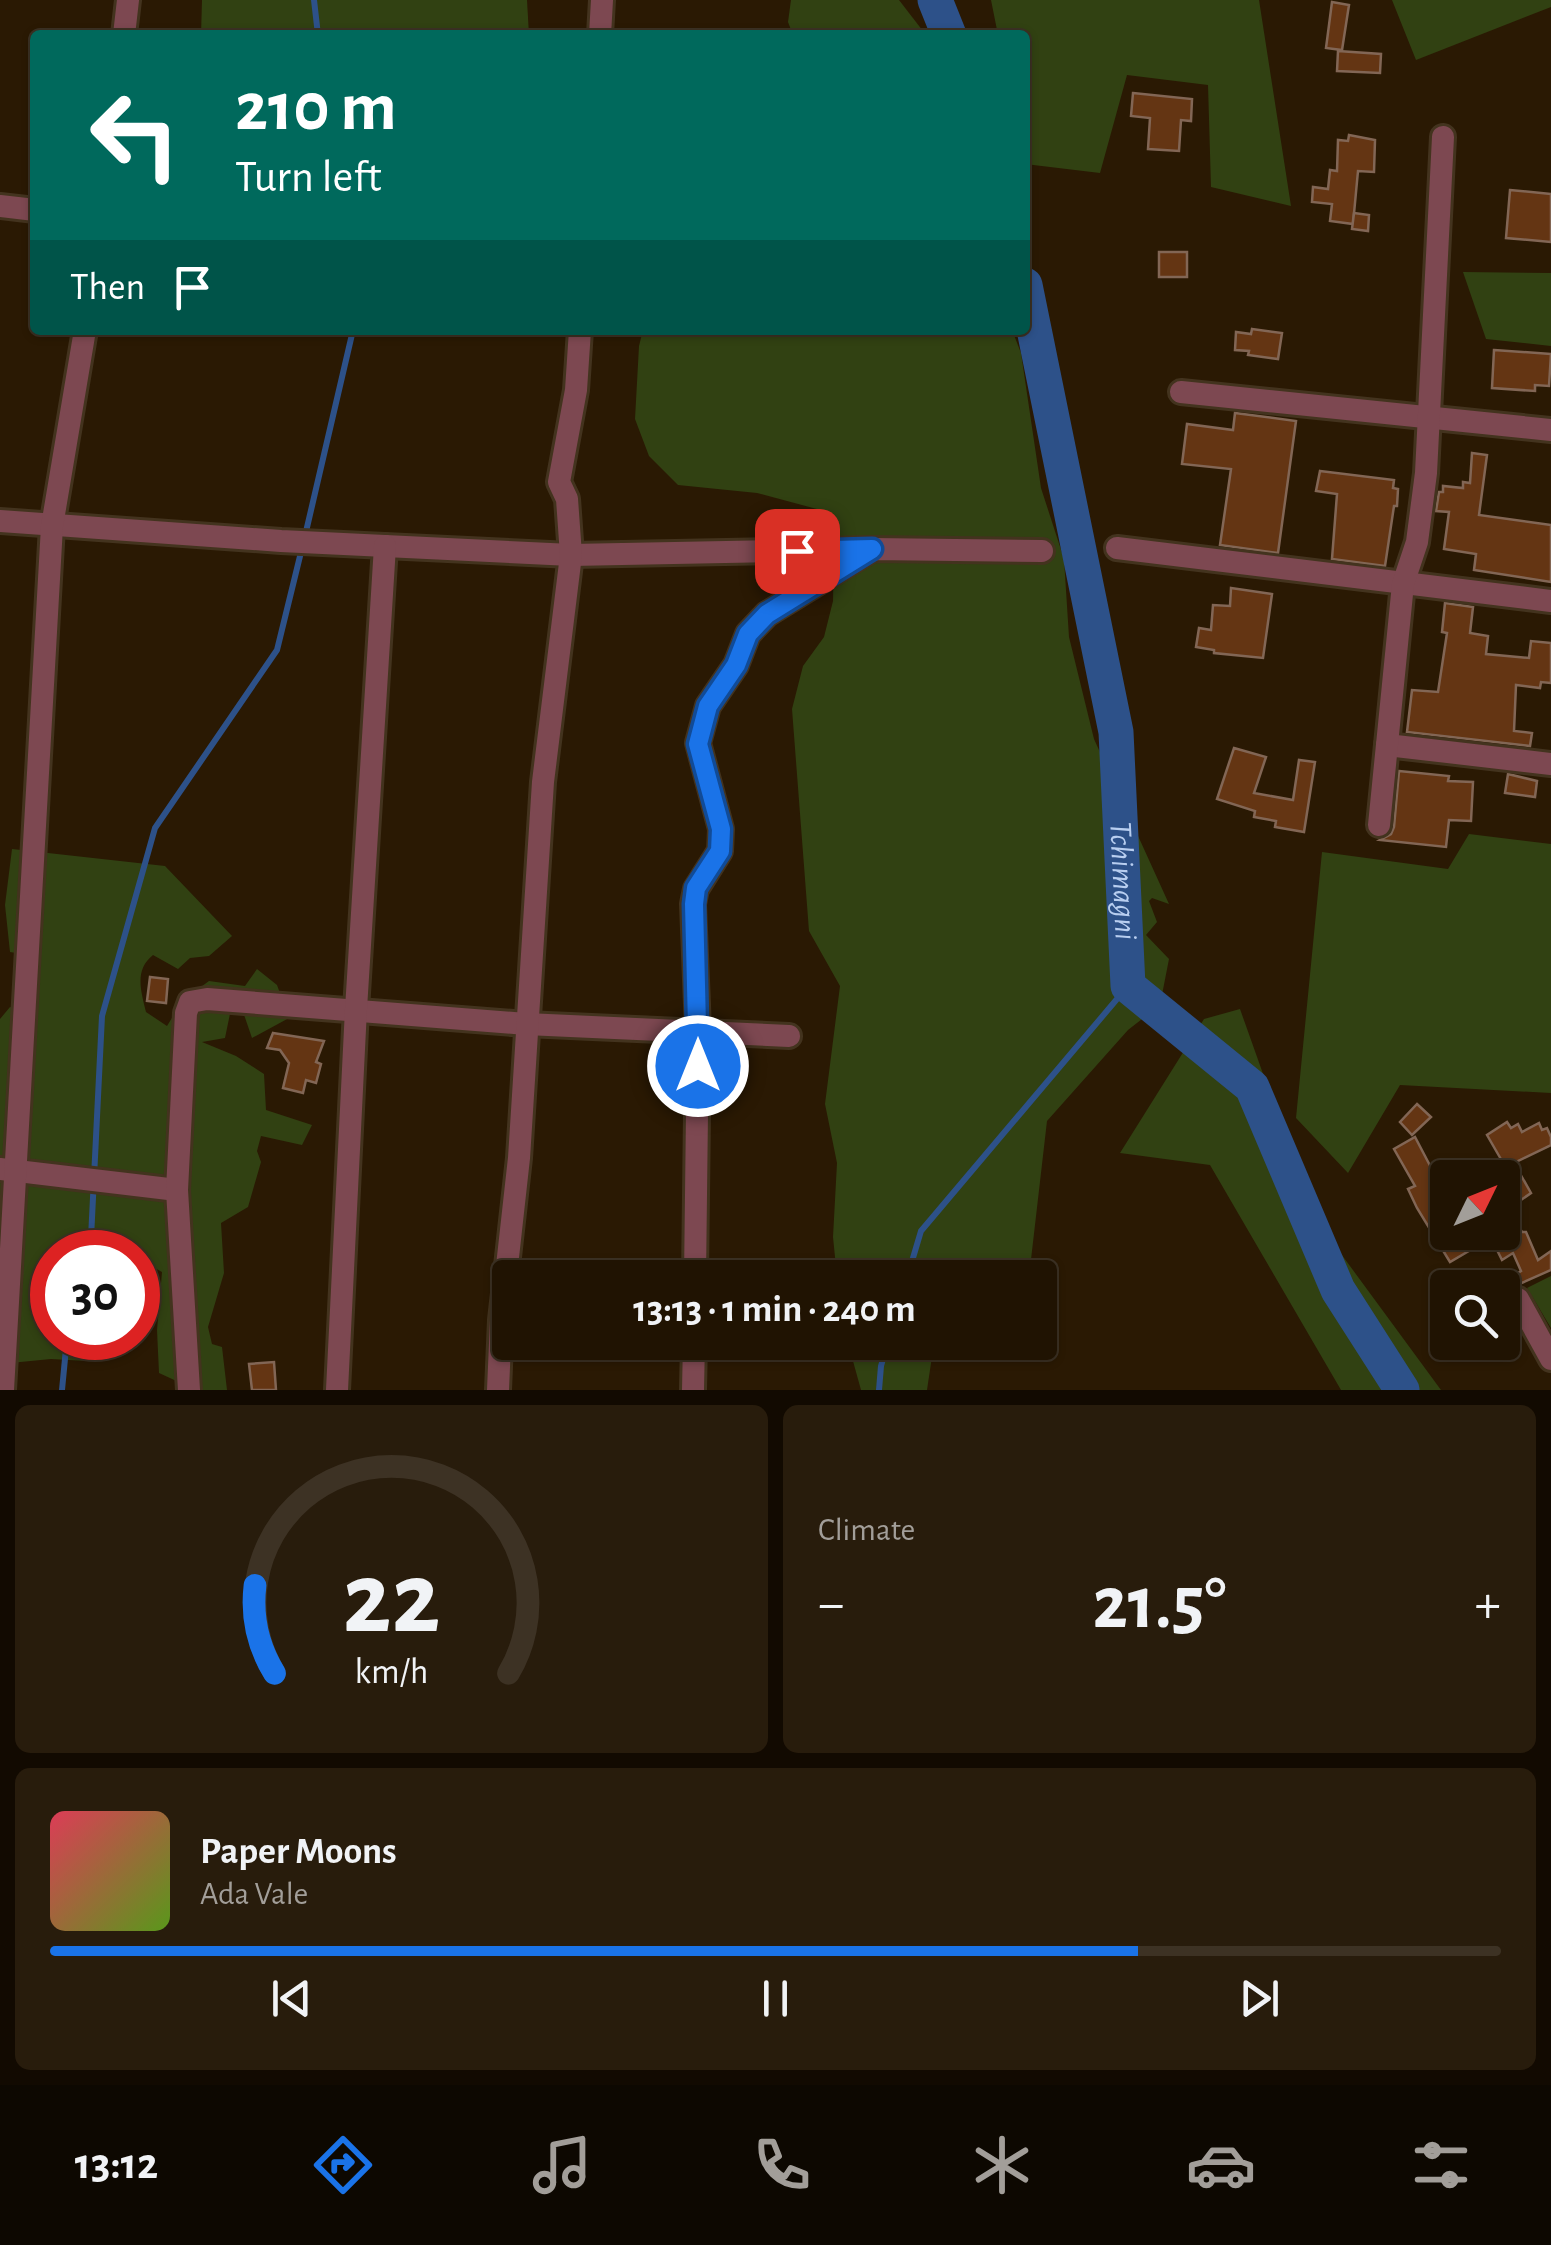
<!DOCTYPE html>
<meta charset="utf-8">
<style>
:root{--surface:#201302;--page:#281c0c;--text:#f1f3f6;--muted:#a29e99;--line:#3d3224;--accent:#1a73e8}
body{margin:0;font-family:"Alegreya Sans",sans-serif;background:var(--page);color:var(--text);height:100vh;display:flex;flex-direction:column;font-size:38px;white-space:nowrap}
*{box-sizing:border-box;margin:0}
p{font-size:32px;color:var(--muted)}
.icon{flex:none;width:55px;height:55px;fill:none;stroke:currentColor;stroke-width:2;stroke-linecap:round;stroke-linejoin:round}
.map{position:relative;height:1390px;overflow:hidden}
.side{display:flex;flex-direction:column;gap:15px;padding:15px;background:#120a01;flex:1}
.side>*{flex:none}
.top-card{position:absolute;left:30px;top:30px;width:1000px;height:305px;border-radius:10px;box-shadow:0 2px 8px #0004,0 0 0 2px var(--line);background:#00695c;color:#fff;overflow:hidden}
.needle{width:65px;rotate:47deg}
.controls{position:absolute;left:1430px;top:1160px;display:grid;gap:20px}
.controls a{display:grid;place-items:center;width:90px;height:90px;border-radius:10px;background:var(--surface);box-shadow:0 2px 8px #0004,0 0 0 2px var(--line);font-size:50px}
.speed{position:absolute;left:30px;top:1230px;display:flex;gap:20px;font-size:50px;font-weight:700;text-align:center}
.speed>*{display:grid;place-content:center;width:130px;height:130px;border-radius:50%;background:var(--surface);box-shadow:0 2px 8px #0004,0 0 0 2px var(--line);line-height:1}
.speed .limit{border:15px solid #d22;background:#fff;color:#111}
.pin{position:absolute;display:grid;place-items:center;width:85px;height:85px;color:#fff;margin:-42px;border-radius:20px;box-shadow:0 5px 15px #0006}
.me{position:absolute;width:110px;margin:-55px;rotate:0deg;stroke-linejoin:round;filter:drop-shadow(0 0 8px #0008)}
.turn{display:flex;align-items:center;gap:35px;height:210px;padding:0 40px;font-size:45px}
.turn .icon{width:130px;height:130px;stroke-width:2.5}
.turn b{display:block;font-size:70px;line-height:85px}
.then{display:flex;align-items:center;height:95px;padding:0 40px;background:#0003;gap:20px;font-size:38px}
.big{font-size:75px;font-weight:700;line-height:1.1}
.side .widget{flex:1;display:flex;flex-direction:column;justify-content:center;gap:15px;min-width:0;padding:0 35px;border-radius:15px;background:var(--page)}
.side .dial{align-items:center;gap:0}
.dial svg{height:260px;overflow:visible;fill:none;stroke:var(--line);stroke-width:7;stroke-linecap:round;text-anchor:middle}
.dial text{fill:var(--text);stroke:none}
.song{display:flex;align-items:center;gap:30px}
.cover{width:120px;height:120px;border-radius:15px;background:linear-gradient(135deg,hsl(350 70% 55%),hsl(90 70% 35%))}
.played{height:10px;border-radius:5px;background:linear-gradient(90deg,var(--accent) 75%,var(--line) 75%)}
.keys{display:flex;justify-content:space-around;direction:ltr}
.heat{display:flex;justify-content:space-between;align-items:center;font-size:55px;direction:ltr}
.side .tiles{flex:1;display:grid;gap:15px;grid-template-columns:1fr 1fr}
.widget:last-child{grid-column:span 2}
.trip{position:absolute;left:492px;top:1260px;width:565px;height:100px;border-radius:10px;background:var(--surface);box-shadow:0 2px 8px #0004,0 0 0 2px var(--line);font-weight:700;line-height:100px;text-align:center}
.tab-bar{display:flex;height:160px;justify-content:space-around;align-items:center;background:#0d0801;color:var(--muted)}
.tab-bar .icon{width:70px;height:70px}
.tab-bar .selected{color:var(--accent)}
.tab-bar b{font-size:45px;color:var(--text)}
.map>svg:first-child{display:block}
</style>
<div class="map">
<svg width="1551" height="1390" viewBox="0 0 1551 1390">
<rect width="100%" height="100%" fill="#2a1903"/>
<g fill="#314112">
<path d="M202,0H527L529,35H201Z"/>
<path d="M791,0H899L926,35H793L788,22Z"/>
<path d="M991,0H1259L1291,206L1211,187L1208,85L1127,75L1100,173L1025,164V35H998Z"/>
<path d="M1392,0H1551V7L1416,60Z"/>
<path d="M1463,272L1551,273V346L1486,339Z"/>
<path d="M643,330H1012L1021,353L1041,488L1064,559L1069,637L1094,739L1169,904L1152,898L1149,901L1157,922L1146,935L1169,959L1160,1005L1128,1030L1047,1121L1029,1277H837L833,1237L837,1163L825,1104L840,986L809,931L792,709L803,666L824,637L833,601L834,548L828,512L757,493L678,485L649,456L635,419L639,346Z"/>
<path d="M1469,834L1551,844V1093L1400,1085L1348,1173L1296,1118L1322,852L1448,869Z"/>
<path d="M12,849L165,866L232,936L209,956L190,958L178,969L153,955C134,970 141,991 146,1012L167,1026L183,1000L209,981L245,986L257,969L277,985L289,1018L252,1038L241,1006L231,1009L225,1038L202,1042L236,1056L264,1074L266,1110L312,1125L302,1145L261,1136L257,1151L261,1162L248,1207L221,1223L224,1273L208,1327L212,1344L222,1347L227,1390H196L159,1373L157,1330L162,1272L138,1259V1252H52V1338H86V1361L51,1359L0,1364V1019L10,1007L34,1013L40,957L10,952L5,905Z"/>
<path d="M1240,1009L1314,1217L1441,1390H1341L1210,1165L1120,1153L1204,1019Z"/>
<path d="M1551,1276V1328L1527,1288Z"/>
<path d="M848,1343H934L927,1390H861Z"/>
</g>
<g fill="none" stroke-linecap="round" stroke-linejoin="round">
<g stroke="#2d5189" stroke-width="6">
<path d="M314,0L318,35"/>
<path d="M305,536L353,330"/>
<path d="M87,1252L91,1238L102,1016L155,828L277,650L302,548"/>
<path d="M907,1278L921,1231L1128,986"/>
<path d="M62,1390L67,1338"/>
<path d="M879,1390L881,1366L888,1342"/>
</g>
<g stroke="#2d5189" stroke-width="35">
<path d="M935,0L949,35"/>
<path id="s1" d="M1025,285L1116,732L1128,986L1252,1087L1338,1290L1402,1390"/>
</g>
</g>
<g fill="#643513" stroke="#826655" stroke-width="2.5">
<path d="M1332,2L1349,5L1342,50L1326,48Z"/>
<path d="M1338,51L1381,54L1380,73L1337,71Z"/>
<path d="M1133,93L1192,99L1191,121L1181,120L1179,151L1148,149L1150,118L1131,116Z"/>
<path d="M1349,135L1375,140L1374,172L1358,171L1353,224L1330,221L1332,204L1312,202L1313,187L1328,189L1330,170L1337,171L1338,140L1348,141Z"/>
<path d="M1510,190L1551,194V242L1506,238Z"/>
<path d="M1354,213L1369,215L1368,231L1352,229Z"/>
<rect x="1159" y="252" width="28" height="25"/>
<path d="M1252,329L1282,333L1278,359L1248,355L1249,351L1235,350L1236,332L1251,334Z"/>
<path d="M1494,350L1551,354L1549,386L1535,385V391L1492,388Z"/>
<path d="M1235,413L1296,421L1278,553L1220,545L1231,469L1182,464L1187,424L1233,430Z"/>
<path d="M1472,453L1487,455L1479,515L1551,525V582L1474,570L1476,554L1444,549L1449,512L1436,511L1439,492H1443V486L1463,488V482L1470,483Z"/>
<path d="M1320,471L1394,480L1393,488L1398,489L1397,506H1394L1385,566L1332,559L1337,494L1316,491Z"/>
<path d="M1231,588L1272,594L1263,658L1214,653V650L1196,647L1199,628L1211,630L1213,605L1230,606Z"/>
<path d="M1445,603L1473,607L1470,633L1488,636L1486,654L1529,658L1531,641L1551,643V683L1541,682L1540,688L1516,685L1514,731L1532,733L1530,746L1407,732L1412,690L1438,692L1447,633L1442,632Z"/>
<path d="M1234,748L1266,757L1254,793L1293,800L1299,760L1315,762L1304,832L1275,827L1276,821L1254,817L1255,811L1217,799Z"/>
<path d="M1399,771L1449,776L1448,781L1473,782L1471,821L1449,820L1446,847L1380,840L1391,834L1394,827Z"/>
<path d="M1508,774L1537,781L1535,797L1505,793Z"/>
<path d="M150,977L168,979L166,1003L147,1001Z"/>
<path d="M273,1033L324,1041L316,1062L321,1064L316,1083L306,1080L303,1093L283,1088L289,1063L280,1050L267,1048Z"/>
<path d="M1417,1104L1431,1117L1412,1135L1400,1122Z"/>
<path d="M1507,1122L1511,1128L1518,1124L1522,1132L1539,1123L1542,1130L1547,1128L1551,1137V1145L1514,1163L1531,1193L1508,1209L1522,1232H1526L1538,1260L1551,1251V1270L1508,1289L1504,1282L1521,1271L1513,1253L1502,1260L1491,1238L1450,1262L1417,1208L1408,1189L1415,1186L1394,1149L1415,1137L1448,1200V1232H1502V1161L1487,1135Z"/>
<path d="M274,1362L276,1390H252L249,1364Z"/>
</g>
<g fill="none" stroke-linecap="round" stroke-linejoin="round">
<g stroke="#43331e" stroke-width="28">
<g id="minor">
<path d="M124,35L128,0"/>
<path d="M600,35L602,0"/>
<path d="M0,206L35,210"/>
<path d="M1181,392L1551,430"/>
<path d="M0,521L281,541L571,555L872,549L1042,551"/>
<path d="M1117,548L1551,601"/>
<path d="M1387,745L1551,764"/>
<path d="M1379,825L1403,584L1417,542L1426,473L1443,137"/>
<path d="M0,1169L177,1190"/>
<path d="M695,1278L698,1030L693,904L696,889L720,851L721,829L698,743L708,706L736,665L748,634L767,614L869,551"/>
<path d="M1518,1299L1551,1359"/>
<path d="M3,1390L52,526L85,330"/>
<path d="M189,1390L177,1190L186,1013L190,1002L207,999L526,1024L789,1036"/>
<path d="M337,1390L356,1009L385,546"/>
<path d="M498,1390L501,1320L519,1158L543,782L571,555L567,499L559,482L576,390L580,330"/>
<path d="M693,1390L694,1342"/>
</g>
</g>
<use href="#minor" stroke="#7d4851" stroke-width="22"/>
</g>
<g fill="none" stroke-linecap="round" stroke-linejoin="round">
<g stroke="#114b97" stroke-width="25">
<path id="route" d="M698,1066L694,904L696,888L720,851L721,829L698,744L708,706L736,665L748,634L767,614L872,549L797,551"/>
</g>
<use href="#route" stroke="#1a73e8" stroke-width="18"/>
</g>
<g text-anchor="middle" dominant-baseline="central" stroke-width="10" stroke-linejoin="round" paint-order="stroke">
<g font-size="32" font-style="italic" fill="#b8cef0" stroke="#200f00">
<text stroke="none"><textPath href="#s1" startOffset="605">Tchimagni</textPath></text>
</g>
</g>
</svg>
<div class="controls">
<a><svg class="needle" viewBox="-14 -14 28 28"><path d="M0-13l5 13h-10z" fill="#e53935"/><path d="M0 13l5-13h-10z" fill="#a29e99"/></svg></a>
<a><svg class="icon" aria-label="search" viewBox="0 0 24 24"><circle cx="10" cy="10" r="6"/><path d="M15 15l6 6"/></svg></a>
</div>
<div class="speed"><div class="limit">30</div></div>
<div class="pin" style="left:797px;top:551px;background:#d93025"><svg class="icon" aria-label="arrive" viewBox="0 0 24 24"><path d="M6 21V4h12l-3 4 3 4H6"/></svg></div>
<svg class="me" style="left:698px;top:1066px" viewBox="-20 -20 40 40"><circle r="17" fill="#1a73e8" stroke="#fff" stroke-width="3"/><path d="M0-11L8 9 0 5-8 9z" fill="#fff"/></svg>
<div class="trip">13:13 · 1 min · 240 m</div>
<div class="top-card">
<div class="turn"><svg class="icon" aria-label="left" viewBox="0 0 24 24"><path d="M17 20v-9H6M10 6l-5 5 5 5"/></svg><div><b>210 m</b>Turn left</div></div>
<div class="then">Then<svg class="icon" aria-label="arrive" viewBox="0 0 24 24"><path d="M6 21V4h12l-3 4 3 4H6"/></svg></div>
</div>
</div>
<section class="side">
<div class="tiles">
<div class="widget dial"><svg viewBox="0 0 100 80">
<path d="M14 69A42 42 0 1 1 86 69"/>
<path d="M14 69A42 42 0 0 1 8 42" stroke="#1a73e8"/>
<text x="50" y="56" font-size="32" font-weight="700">22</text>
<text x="50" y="72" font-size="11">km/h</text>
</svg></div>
<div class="widget"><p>Climate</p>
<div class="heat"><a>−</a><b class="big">21.5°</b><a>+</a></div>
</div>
<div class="widget">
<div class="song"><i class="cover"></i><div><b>Paper Moons</b><p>Ada Vale</p></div></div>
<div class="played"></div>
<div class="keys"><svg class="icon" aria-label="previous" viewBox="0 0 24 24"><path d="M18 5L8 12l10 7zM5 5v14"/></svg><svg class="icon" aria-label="pause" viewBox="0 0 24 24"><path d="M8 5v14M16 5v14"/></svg><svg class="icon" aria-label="next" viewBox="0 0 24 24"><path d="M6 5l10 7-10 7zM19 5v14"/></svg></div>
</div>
</div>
</section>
<nav class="tab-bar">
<b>13:12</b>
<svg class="icon selected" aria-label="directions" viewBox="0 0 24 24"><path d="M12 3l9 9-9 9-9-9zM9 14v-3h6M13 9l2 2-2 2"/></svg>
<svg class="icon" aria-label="music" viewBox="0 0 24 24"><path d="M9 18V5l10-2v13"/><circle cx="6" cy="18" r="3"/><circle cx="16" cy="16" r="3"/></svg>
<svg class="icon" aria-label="phone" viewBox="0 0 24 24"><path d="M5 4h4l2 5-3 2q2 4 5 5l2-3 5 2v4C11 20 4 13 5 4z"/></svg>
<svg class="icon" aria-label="climate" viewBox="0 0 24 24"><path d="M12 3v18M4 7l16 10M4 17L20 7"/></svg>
<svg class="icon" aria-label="car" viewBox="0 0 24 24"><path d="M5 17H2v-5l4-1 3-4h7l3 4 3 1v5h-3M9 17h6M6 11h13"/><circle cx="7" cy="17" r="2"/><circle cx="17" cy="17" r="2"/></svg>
<svg class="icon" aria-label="filters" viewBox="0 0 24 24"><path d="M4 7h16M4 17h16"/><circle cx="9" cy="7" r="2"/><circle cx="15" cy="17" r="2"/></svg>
</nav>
